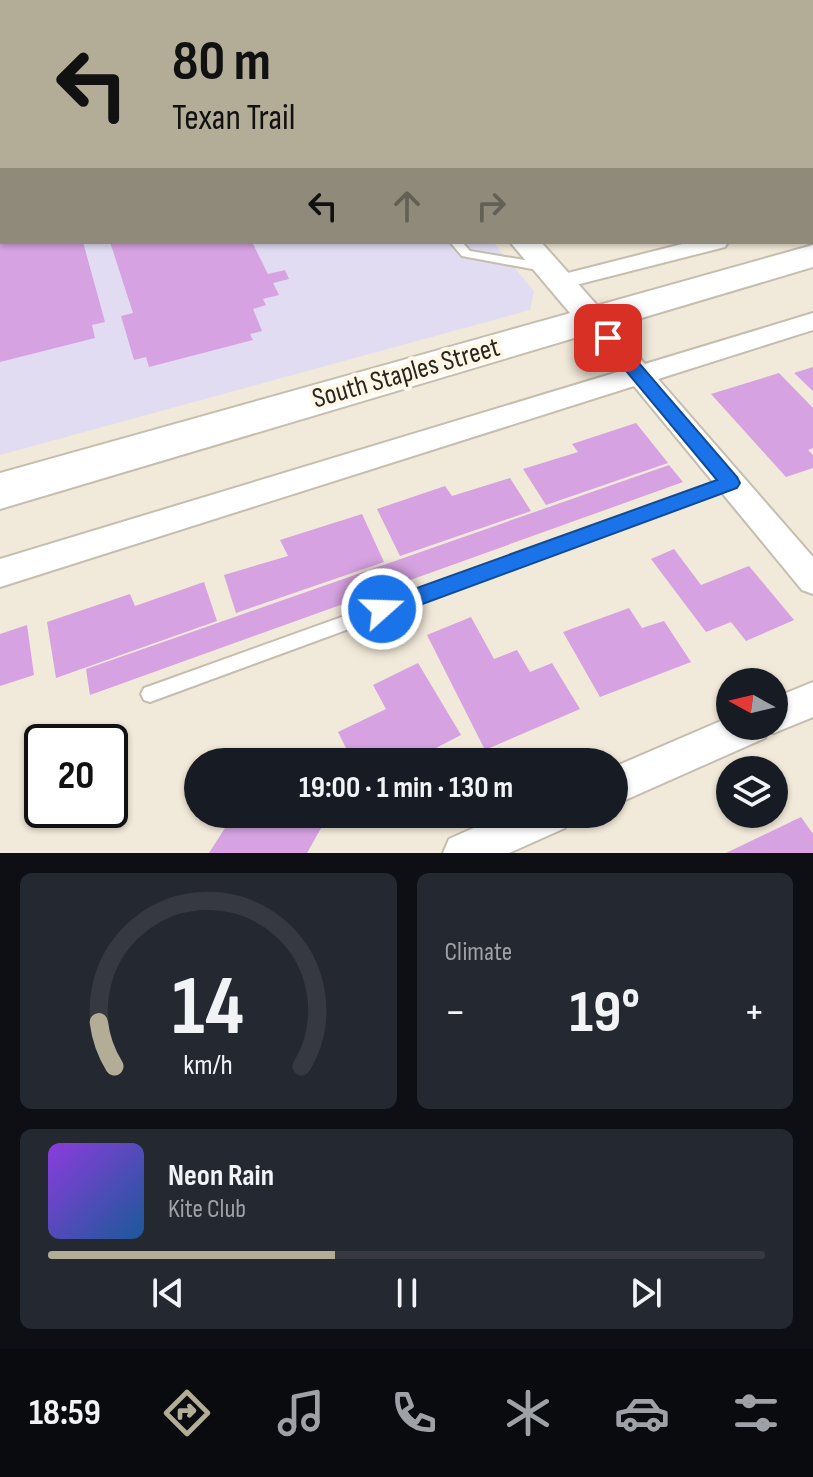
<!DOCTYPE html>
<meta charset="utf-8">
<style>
:root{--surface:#171b24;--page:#242831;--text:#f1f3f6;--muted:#9ea1a6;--line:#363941;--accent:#b3ad98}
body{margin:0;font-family:"Sofia Sans Condensed",sans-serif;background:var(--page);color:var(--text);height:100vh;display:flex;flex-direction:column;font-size:30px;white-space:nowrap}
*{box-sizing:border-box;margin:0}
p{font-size:26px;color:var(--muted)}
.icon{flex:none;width:44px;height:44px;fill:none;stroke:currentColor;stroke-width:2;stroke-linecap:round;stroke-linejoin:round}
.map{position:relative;height:853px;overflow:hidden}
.side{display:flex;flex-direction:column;gap:20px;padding:20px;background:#0d0f14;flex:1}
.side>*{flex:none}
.banner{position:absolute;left:0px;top:0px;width:814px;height:244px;box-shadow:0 2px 6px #0004;background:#b3ad98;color:#111;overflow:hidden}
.needle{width:52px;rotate:278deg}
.fabs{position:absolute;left:716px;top:668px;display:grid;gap:16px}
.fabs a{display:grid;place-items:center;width:72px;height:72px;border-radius:50%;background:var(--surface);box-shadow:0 2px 6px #0004;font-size:40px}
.speed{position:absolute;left:24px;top:724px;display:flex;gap:16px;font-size:40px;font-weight:700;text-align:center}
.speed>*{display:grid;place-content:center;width:104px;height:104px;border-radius:50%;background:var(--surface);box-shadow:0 2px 6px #0004;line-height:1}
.speed .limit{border:4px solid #111;border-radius:12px;background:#fff;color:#111}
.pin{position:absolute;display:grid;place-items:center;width:68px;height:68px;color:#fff;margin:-34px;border-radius:16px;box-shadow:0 4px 12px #0006}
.me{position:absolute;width:88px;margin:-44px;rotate:70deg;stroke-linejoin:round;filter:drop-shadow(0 0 6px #0008)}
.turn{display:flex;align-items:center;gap:28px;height:168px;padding:0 40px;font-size:36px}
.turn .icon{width:104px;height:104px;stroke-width:2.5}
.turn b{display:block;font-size:56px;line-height:68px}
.lanes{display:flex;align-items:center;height:76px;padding:0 40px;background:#0003;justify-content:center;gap:40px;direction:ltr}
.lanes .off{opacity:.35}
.big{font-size:60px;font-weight:700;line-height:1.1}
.side .widget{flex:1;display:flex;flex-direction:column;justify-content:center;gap:12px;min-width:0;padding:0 28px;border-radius:12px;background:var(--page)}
.side .dial{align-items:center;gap:0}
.dial svg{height:208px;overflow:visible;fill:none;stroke:var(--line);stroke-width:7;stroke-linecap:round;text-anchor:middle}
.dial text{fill:var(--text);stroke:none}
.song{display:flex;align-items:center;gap:24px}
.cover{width:96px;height:96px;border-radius:12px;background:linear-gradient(135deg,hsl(270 70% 55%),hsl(210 70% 35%))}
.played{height:8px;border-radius:4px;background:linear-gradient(90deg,var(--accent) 40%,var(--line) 40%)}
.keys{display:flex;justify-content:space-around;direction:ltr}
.heat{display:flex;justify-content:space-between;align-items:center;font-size:44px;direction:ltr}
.side .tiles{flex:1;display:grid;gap:20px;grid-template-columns:1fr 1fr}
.widget:last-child{grid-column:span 2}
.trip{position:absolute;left:184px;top:748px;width:444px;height:80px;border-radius:40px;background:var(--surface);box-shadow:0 2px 6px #0004;font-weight:700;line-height:80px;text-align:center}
.tabs{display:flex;height:128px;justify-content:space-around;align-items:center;background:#090b0e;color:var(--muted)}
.tabs .icon{width:56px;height:56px}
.tabs .on{color:var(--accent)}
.tabs b{font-size:36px;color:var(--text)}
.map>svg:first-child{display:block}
</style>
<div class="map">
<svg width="813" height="853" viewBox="0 0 813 853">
<rect width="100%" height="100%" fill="#f1e9d9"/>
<path fill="#e1dcf2" d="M0,0L291,2H2V242H493L534,291L530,310L0,455Z"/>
<g fill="#d6a2e1">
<path d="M0,242H83L105,322L92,325L95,338L0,362Z"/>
<path d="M110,242H252L268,274L285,270L289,279L273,283L279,295L263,299L266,305L253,309L262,331L250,334L253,340L149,367L146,357L134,360L121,316L133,313Z"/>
<path d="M813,367V391L794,373Z"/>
<path d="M779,373L813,408V448L808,450L813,455V468L786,477L711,394Z"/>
<path d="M636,423L668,463L546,505L523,469L578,452L572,444Z"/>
<path d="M669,465L683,482L90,695L86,669Z"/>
<path d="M510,478L531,511L400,556L377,509L445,486L452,496Z"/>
<path d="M362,514L384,562L236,613L224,575L288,556L280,540Z"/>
<path d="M674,549L701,585L749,566L794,620L746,641L731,622L706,632L651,559Z"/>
<path d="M204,582L217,621L56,678L47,622L130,594L135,606Z"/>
<path d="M629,608L642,628L664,621L691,662L600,697L563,632Z"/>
<path d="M471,617L494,659L517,650L530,672L552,663L580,709L485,750L427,635Z"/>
<path d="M27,625L34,675L0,686V634Z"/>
<path d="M418,663L461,735L409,762H353L338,732L386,709L373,685Z"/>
<path d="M234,814H329L307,853H209Z"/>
<path d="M801,817L813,834V853H726Z"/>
</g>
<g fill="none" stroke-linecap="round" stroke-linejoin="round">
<g stroke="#c5bdae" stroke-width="4">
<g id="service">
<path d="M39,0H47L48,2H40Z"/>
<path d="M266,0H274L276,2H268Z"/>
<path d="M429,0H438L440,2H431Z"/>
<rect x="0" y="8" width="2" height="4"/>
<path d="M812,68L813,69V75L812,74Z"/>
<path d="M450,242H462L470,251L548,264L554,268L548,272L462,256Z"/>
<path d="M731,477L736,479L738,483L736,487L150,702L144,700L141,694L144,688L150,686Z"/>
</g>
</g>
<g stroke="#c5bdae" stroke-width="4">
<g id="minor">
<path d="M623,0H640L642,2H625Z"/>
<rect x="812" y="109" width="1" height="12"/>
<rect x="812" y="209" width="1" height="14"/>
<path d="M690,242H728L725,247L560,289L552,287L548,282L552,277Z"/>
<path d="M592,311L601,313L645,364L813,313V330L658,379L813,557V594L802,590L634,386L0,587V559L621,371L580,319L583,313Z"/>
<path d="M813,682V717L774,733L768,731L765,738L614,805V767L730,717V726H774V698Z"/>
<path d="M505,814H571L565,828L509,853H443L449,839Z"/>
</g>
</g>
<g stroke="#c5bdae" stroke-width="4">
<g id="tertiary">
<path d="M307,0H328L329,2H308Z"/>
<path d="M510,242H541L603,312L608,319L603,326L592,329L581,326Z"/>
</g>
</g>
<g stroke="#c5bdae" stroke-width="4">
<path id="primary" d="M813,245V267L0,509V473Z"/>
</g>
<use href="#service" fill="#fff" fill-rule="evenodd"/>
<use href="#minor" fill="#fff" fill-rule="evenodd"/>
<use href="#tertiary" fill="#fff" fill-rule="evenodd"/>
<use href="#primary" fill="#fff" fill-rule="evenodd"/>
</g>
<path fill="#1a73e8" stroke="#114b97" stroke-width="2" d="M608,332L614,334L737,477L740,483L737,488L382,619L375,616L371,609L375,603L717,480L602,342L600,338Z"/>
<g text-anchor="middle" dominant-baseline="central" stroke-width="8" stroke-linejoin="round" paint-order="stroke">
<g font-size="28" fill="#292620" stroke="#fef6e6">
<text transform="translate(406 373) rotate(-16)">South Staples Street</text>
</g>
</g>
</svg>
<div class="fabs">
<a><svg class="needle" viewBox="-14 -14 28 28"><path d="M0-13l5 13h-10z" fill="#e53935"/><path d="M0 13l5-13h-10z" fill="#9ea1a6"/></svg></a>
<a><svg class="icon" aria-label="layers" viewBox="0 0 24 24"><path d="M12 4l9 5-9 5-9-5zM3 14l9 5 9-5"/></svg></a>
</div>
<div class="speed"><div class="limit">20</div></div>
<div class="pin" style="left:608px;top:338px;background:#d93025"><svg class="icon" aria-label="arrive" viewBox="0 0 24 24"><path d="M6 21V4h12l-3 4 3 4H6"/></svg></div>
<svg class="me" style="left:382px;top:609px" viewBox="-20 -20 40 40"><circle r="17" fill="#1a73e8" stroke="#fff" stroke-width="3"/><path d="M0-11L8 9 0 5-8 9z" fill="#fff"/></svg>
<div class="trip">19:00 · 1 min · 130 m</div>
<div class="banner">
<div class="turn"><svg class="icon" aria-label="left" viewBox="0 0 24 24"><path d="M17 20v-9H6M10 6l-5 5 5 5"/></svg><div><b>80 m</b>Texan Trail</div></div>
<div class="lanes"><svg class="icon" aria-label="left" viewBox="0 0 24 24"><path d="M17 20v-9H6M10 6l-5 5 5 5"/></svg><svg class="icon off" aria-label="ahead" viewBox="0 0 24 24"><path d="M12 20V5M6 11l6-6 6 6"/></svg><svg class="icon off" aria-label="right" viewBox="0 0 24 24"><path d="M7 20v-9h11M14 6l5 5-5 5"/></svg></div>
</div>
</div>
<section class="side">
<div class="tiles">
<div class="widget dial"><svg viewBox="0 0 100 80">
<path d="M14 69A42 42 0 1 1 86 69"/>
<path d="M14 69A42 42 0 0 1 8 52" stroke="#b3ad98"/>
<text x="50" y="56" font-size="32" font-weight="700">14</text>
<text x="50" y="72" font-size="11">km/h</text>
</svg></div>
<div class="widget"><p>Climate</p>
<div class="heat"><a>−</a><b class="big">19°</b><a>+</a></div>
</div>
<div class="widget">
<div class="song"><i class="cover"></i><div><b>Neon Rain</b><p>Kite Club</p></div></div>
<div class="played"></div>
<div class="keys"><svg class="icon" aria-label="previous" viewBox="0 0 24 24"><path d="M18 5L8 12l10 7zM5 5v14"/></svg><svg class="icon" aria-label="pause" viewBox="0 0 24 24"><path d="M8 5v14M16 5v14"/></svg><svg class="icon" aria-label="next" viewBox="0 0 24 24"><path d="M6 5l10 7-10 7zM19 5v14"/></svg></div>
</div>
</div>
</section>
<nav class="tabs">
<b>18:59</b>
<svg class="icon on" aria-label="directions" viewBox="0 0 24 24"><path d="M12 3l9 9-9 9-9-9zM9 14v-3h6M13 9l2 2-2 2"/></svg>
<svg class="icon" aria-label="music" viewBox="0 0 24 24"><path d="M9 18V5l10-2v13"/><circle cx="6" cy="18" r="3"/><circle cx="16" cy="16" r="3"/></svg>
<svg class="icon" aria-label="phone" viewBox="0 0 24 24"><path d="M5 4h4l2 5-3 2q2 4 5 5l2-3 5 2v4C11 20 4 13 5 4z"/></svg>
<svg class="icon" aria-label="climate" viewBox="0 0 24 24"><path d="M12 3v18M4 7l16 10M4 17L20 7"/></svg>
<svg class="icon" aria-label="car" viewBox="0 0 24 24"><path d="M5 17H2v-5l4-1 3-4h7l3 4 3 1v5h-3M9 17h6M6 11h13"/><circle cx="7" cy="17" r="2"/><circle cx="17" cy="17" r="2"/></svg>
<svg class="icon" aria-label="filters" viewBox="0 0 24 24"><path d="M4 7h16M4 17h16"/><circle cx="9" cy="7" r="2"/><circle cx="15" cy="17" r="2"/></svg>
</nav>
